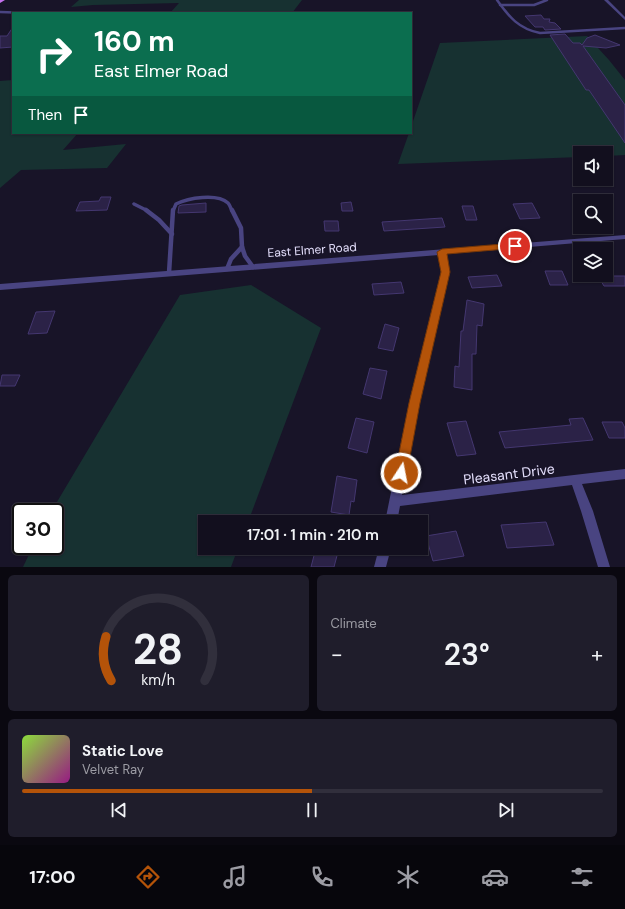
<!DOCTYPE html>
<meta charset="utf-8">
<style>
:root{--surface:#120f1e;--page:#1f1d2b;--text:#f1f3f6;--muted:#9c9ca4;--line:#312f3c;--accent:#b45309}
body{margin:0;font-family:"DM Sans",sans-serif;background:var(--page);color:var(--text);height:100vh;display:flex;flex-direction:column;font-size:15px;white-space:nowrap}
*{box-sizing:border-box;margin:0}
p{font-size:13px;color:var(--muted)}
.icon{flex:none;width:22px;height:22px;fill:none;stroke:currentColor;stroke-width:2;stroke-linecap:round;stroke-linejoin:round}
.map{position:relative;height:567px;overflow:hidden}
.details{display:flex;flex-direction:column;gap:8px;padding:8px;background:#0a0810;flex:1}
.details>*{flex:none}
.hud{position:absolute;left:12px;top:12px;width:400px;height:122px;border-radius:0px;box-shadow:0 1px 3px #0004,0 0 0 1px var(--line);background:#0b6e4f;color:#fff;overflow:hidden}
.buttons{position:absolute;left:573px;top:146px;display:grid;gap:8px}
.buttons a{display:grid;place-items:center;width:40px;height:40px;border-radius:0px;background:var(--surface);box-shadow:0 1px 3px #0004,0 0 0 1px var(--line);font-size:20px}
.speed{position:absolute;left:12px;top:503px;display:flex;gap:8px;font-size:20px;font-weight:700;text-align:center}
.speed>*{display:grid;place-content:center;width:52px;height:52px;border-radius:50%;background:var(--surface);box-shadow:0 1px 3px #0004,0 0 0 1px var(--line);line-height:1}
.speed .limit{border:2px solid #111;border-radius:6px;background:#fff;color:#111}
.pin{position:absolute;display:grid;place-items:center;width:34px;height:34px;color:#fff;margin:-17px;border:2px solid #fff;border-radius:50%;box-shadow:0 1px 4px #0007}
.me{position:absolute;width:44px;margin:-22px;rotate:11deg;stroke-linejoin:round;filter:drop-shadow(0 0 3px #0008)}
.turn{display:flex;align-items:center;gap:14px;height:84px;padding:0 16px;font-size:18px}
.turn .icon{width:52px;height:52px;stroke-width:2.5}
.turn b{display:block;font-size:28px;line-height:34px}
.then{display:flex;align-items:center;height:38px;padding:0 16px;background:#0003;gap:8px;font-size:15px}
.big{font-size:30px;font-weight:600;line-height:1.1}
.details .tile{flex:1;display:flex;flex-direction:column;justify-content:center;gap:6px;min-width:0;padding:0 14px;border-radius:6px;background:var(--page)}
.details .dial{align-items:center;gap:0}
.dial svg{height:104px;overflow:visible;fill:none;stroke:var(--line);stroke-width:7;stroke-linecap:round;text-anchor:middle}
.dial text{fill:var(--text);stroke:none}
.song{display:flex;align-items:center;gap:12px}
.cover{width:48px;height:48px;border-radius:6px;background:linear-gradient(135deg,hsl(90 70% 55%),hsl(310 70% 35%))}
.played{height:4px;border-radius:2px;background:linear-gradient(90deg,var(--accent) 50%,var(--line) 50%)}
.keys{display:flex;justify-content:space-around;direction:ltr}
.heat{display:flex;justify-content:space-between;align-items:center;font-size:22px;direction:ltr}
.details .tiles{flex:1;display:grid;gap:8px;grid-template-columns:1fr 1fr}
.tile:last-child{grid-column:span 2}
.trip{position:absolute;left:198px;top:515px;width:230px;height:40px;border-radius:0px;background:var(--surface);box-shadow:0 1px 3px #0004,0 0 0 1px var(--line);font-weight:600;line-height:40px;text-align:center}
.tab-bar{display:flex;height:64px;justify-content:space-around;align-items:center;background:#07060c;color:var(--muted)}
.tab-bar .icon{width:28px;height:28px}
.tab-bar .active{color:var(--accent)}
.tab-bar b{font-size:18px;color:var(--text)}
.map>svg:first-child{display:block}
</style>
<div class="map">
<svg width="625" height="567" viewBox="0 0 625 567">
<rect width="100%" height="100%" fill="#181428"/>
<g fill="#173131">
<path d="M79,0H302L292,13H170L179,3L93,5L71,7Z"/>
<path d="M587,36L609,60L625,80V155L606,156V153H580V157L398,164L409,133H411V127L440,43Z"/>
<path d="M13,80V133H78L63,150L126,144L107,168L21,170L0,188V81Z"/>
<path d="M251,285L321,328L248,522H205V548H238L231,567H23L33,546H55V512H51L180,295Z"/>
</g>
<g fill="#2b2247" stroke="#443770">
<path d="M541,15L544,19H550L549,22L555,23L561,29L545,30L543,27H535L525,16Z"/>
<path d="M13,27V47L0,48V36H7Z"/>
<path d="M565,34L573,43H580L582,45L587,38L595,35L620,45L606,48L583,46L625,105V143L589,90H586L550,35Z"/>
<path d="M101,197H111L107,210L76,211L80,202L99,201Z"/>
<path d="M351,202L353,211H342L341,203Z"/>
<path d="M206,203V212L178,213L179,206L182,205Z"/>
<path d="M532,203L540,218L520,219L513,204Z"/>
<path d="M462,206H473L477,220H466Z"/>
<path d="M442,218L445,227L384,231L382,222Z"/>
<path d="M324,221H338L339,231H325Z"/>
<path d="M545,271H562L568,285H550Z"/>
<path d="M497,275L502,286L472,288L468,277Z"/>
<path d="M598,276H625V286H604Z"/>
<path d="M401,282L404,293L374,295L372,284Z"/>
<path d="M467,300L484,304L482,326L477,325L476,354H472V390L454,387L455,366L459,367L461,331H463Z"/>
<path d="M55,311L47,333L28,334L36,312Z"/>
<path d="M385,324L399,328L393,351L378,348Z"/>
<path d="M370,368L387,371L381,399L363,394Z"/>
<path d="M2,375H20L15,386H0Z"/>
<path d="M356,418L374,422L367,453L348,448Z"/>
<path d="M583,418L593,440L505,448L499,432L571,425L569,419Z"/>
<path d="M466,421L476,454L457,456L447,423Z"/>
<path d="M602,422H622L625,428V438H609Z"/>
<path d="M337,476L357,480L354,502L351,501L349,515L331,512Z"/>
<path d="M546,522L554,545L507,548L501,525Z"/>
<path d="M456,531L464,556L433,561L426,536Z"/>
<path d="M316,548H339L334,567H311Z"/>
</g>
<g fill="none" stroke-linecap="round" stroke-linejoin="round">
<g stroke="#494481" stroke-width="2.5">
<path d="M497,0C509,17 519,29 540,33L625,28"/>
<path d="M500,5H534L547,0"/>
<path d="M0,12L29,13"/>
</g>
<g stroke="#494481" stroke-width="3.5">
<path d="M134,204L148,211"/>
<path d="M173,211L176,204C188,198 217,193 228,203C230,205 231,209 232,211"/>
</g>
<g stroke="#494481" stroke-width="4.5">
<path d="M146,210L159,220L172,234"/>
<path d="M232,210L241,228L242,247L245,256L253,267"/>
<path d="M227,269L231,259L242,247"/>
<path d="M169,273L173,210"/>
</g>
<g fill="#494481" fill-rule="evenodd">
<path d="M604,0H608L625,17V20Z"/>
<path d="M625,235V239L446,254L449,272L419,403L402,495L625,469V479L582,484L593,511L610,567H598L581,511L572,485L400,506L397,522H385L409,403L441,272L439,255L0,290V284Z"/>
<path d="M379,548H391L386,567H374Z"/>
</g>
<path fill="#c572ee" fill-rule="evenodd" d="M0,0H5L0,3Z"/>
</g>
<path fill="#b45309" stroke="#753606" d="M515,243L518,244L519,246L518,248L447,254L450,272L420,403L407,473L405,477L401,479L396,477L395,473L409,403L441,272L437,252L442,249Z"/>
<g text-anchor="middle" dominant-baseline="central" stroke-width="4" stroke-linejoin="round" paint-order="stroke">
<g font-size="12" fill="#e3defb" stroke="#181428">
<text transform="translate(312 250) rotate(-4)">East Elmer Road</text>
</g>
<g font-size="14" fill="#e3defb" stroke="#181428">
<text transform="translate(509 474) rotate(-7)">Pleasant Drive</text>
</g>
</g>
</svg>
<div class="buttons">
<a><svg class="icon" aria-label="sound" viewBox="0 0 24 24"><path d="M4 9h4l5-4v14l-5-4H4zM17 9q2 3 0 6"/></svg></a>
<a><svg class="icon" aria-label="search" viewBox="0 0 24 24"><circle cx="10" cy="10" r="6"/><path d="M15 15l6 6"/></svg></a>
<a><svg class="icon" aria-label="layers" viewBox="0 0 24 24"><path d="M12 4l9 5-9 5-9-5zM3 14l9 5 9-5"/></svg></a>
</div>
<div class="speed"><div class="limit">30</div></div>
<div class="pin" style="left:515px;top:246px;background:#d93025"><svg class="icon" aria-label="arrive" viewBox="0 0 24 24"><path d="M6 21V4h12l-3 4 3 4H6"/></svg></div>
<svg class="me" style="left:401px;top:473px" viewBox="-20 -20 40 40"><circle r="17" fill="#b45309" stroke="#fff" stroke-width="3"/><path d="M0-11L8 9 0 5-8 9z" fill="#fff"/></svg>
<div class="trip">17:01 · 1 min · 210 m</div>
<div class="hud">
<div class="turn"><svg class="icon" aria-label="right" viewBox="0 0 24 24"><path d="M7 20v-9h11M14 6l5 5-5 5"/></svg><div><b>160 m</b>East Elmer Road</div></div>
<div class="then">Then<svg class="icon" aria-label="arrive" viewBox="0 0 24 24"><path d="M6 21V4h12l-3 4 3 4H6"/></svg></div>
</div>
</div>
<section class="details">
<div class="tiles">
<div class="tile dial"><svg viewBox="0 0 100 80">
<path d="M14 69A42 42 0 1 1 86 69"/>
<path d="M14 69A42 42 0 0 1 10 35" stroke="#b45309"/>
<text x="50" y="56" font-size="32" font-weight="700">28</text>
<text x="50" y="72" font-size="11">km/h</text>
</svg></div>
<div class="tile"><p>Climate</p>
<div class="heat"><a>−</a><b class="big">23°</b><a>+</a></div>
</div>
<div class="tile">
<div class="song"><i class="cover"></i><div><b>Static Love</b><p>Velvet Ray</p></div></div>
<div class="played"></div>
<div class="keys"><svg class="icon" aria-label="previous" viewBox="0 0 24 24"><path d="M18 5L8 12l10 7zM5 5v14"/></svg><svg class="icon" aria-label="pause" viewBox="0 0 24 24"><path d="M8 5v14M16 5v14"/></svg><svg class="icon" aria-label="next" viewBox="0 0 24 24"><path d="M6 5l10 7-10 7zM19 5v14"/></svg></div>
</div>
</div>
</section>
<nav class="tab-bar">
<b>17:00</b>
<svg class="icon active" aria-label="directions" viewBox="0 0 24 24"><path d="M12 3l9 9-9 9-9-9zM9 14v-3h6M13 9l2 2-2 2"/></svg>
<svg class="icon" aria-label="music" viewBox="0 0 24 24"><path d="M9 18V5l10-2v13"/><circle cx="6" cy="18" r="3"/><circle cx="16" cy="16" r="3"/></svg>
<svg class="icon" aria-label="phone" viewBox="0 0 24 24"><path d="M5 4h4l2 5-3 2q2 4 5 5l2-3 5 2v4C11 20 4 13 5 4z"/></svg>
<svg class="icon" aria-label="climate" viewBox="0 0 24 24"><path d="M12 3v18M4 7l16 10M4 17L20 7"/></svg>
<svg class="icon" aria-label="car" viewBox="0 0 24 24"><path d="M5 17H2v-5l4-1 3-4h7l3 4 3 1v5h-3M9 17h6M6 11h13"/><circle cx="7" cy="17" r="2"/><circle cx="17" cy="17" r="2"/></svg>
<svg class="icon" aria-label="filters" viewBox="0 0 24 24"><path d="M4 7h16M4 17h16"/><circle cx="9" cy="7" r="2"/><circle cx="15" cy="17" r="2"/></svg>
</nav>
